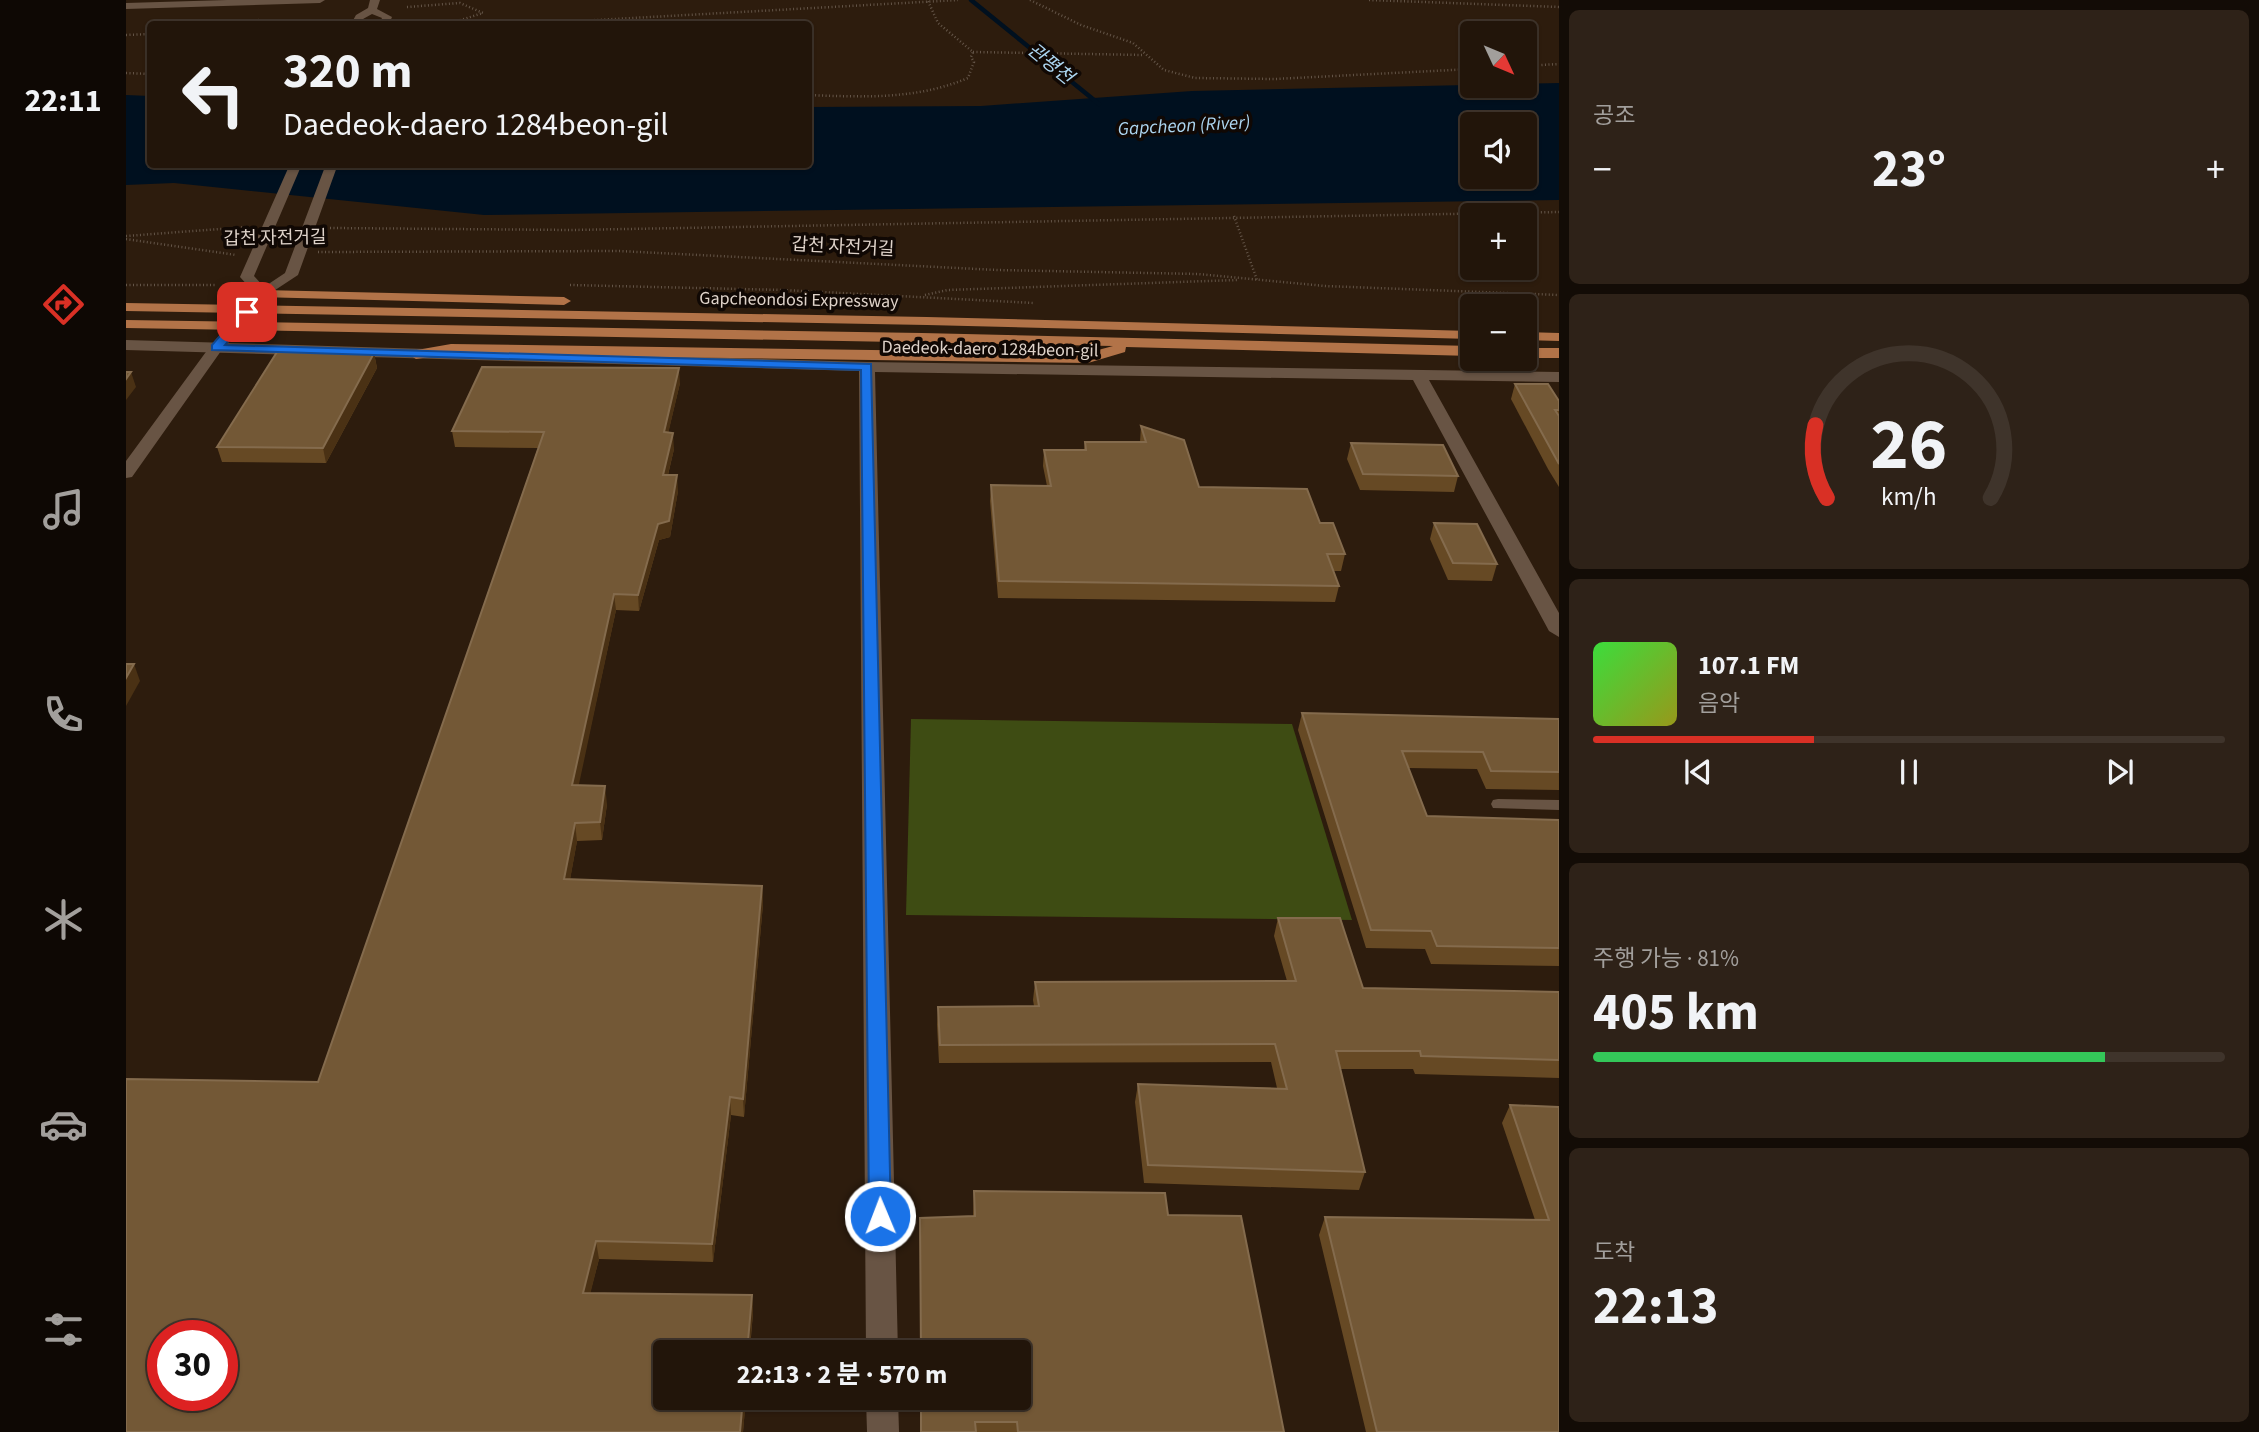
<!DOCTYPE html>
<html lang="ko">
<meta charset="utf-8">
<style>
:root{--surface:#22150a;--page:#2e2218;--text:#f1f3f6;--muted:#a29f9c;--line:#3f342b;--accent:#d93025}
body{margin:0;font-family:"Source Sans 3","Noto Sans KR",sans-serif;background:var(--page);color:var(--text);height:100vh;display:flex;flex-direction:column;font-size:26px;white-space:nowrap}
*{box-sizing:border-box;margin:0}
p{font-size:23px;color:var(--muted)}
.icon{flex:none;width:38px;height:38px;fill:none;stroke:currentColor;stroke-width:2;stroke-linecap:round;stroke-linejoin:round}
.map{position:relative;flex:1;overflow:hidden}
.sheet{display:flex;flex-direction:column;gap:10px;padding:10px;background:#130c06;width:700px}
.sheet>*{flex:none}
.guide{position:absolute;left:21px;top:21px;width:665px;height:147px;border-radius:7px;box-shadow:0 2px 5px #0004,0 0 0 2px var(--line);background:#22150a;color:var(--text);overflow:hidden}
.needle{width:46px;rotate:134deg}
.buttons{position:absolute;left:1334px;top:21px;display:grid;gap:14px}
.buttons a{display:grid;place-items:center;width:77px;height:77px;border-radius:7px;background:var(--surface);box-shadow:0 2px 5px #0004,0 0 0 2px var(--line);font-size:35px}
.speed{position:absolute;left:21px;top:1320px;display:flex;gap:14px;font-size:35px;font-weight:700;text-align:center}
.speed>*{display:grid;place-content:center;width:91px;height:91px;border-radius:50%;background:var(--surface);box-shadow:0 2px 5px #0004,0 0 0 2px var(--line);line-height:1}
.speed .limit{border:10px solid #d22;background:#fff;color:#111}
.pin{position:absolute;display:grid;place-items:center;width:60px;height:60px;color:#fff;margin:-30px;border-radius:14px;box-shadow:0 4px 10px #0006}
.me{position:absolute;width:77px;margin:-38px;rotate:359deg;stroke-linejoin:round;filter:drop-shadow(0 0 5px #0008)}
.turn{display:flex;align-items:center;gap:24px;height:147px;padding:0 21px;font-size:32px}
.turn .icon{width:91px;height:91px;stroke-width:2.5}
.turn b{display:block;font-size:49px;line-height:60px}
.big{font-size:52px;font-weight:700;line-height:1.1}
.sheet .card{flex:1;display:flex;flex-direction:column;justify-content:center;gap:10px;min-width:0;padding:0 24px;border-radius:10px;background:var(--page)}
.sheet .dial{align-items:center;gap:0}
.dial svg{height:182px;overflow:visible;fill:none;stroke:var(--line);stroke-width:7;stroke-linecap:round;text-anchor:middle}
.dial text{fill:var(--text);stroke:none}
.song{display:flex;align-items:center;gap:21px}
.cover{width:84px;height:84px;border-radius:10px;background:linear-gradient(135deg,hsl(120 70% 55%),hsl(60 70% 35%))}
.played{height:7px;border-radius:4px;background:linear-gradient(90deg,var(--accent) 35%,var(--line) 35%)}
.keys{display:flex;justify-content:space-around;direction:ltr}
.heat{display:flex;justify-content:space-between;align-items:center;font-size:38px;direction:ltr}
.charge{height:10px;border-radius:5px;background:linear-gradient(90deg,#34c759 81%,var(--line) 0)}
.trip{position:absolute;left:527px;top:1340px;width:378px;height:70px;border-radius:7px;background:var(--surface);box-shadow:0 2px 5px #0004,0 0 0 2px var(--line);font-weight:700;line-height:70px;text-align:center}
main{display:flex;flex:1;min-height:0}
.menu{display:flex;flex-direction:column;width:126px;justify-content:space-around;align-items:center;background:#0e0804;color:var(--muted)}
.menu .icon{width:49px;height:49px}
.menu .selected{color:var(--accent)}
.menu b{font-size:32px;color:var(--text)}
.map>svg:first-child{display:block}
</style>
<main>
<nav class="menu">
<b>22:11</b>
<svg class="icon selected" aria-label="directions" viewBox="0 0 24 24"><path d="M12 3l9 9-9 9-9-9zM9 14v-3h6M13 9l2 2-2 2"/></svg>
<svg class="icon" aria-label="music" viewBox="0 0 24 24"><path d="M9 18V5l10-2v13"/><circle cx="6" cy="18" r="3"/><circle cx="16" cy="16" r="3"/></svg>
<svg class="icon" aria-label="phone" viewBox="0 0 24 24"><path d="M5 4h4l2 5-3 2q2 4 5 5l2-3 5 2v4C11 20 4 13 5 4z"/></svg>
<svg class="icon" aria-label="climate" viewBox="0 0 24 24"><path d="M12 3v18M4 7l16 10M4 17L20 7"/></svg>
<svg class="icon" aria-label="car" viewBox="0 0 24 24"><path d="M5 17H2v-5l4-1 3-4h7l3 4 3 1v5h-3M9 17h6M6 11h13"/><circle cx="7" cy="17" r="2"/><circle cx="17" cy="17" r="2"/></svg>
<svg class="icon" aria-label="filters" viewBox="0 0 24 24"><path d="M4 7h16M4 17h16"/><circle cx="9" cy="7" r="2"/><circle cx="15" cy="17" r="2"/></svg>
</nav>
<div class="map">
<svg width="1433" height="1432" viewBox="0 0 1433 1432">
<rect width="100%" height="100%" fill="#2d1c0d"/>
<path fill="#3e4c13" d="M785,719L1166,724L1226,920L780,915Z"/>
<path fill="#00101f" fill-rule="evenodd" d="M1433,83V200L358,215L48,183L0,185V95L24,96V164H682L683,107L855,106L1066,91ZM1346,124H1398V177H1346Z"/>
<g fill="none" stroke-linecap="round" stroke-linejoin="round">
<path stroke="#00101f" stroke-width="4.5" d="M845,0L973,104"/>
<g stroke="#645548" stroke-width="2.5" stroke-dasharray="1 2.5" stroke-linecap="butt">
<path d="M904,0L955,25L1007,43L1038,70L1069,78L1149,79L1346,69"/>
<path d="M1243,0L1433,7"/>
<path d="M281,7L334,3L357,13L322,24"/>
<path d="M132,20L152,24"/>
<path d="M398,24L832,0"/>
<path d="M0,35L24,34"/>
<path d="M847,52L1018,55"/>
<path d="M1398,66L1433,64"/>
<path d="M0,73L24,74"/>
<path d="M682,95C737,97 790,100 842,78L848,62L845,57L847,52L812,23L802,1"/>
<path d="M1108,216L1131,280"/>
<path d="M204,228L446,230L1433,212"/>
<path d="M0,236L121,227"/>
<path d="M0,239L110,255"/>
<path d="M192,252L493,251L871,270L1072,274L1199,286L1433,295"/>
<path d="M0,285H89"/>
<path d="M444,285L657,290L908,303"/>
<path d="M799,295L822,290L1111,280"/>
</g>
<path fill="#685444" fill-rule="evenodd" d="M1372,799L1433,800V810L1367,808L1365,804L1367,800Z"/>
<g fill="#685444" fill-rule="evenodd">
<path d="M0,340L741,362L1433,372V382L1303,380L1433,613V637L1423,631L1287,380L749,372L772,1353H740L733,371L0,350Z"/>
<path d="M740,1398H772L773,1432H741Z"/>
</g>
<g fill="#685444" fill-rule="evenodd">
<path d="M244,0H254L251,9L266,17L263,24H253L256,18L246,14L237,19L235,24H225L230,15L242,8Z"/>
<path d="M164,164H176L128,276L138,287L159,273L200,164H212L172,275L137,298L132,297L114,277Z"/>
</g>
<g fill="#685444" fill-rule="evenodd">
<path d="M101,0H199L194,3L0,9V3Z"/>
<path d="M137,290L142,291V297L95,351L6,477L0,478V461L85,345L132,291Z"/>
</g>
<g fill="#b27348" fill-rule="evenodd">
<path d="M137,290L438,297L445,301L438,305L132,297V291Z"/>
<path d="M0,303L801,317L1346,331V339L801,325L0,311Z"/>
<path d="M0,320L796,333L1346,346V356L1000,347L999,352L962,363L325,354L290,359L282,354L285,351L325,344L961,353L987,346L0,328Z"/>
<path d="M1398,332L1433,333V341L1398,340Z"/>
<rect x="1398" y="348" width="35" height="10"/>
</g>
</g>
<g fill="#664924">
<path d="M248,353L251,368L200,463L96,462L91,447Z"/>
<path d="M554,383L542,433L548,449L542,475L552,491L544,537L533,540L513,611L490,610L452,785L481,804L476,840L451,841L444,879L636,886L637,904L618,1117L605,1115L587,1262L473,1259L464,1293L626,1295L627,1313L617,1432L192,1082L412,448L329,447L326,431Z"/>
<path d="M1389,384L1433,401V487L1422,469L1385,399Z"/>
<path d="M1015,426L1073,487L1194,523L1219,554L1215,571H1207L1213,586L1209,602L872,598L864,501L865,485L921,486L917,466L918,450H958L959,442H1014Z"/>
<path d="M1225,443L1332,476L1328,492L1234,490L1221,459Z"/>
<path d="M1308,523L1371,564L1366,581L1322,580L1304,539Z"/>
<path d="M1176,713L1433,719V790L1360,789L1351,769L1282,768L1301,816L1433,820V966L1305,964L1299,949L1240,948L1172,730Z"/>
<path d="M1152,918L1237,988L1433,992V1078L1289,1074L1287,1069H1214L1239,1172L1233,1190L1018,1183L1009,1102L1012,1084L1151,1088L1145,1062L813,1063L811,1025L812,1007L908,1006L907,1000L909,982L1161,981L1148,936Z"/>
<path d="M1384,1105L1433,1107V1432H1240L1193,1235L1199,1217L1409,1220L1376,1123Z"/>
<path d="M848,1191L1042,1215L1158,1432H794V1398H892V1353H794V1218L847,1216Z"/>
</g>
<g fill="#4a3114">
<path d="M248,353L251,368L200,463L197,448Z"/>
<path d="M553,368L554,383L539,447L538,432Z"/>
<path d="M5,372L10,387L0,400V376Z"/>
<path d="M547,433L548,449L538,491L537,475Z"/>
<path d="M551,475L552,491L544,537L533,540L513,611L512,595L532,524Z"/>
<path d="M488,594L490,610L449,803L446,785Z"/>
<path d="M8,664L14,681L0,706V678Z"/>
<path d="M479,786L481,804L476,840L474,822Z"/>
<path d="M449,823L451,841L441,897L438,879Z"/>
<path d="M636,886L637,904L618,1117L617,1099Z"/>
<path d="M604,1097L605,1115L587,1262L586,1244Z"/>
<path d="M470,1241L473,1259L460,1311L457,1293Z"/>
<path d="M626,1295L627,1313L623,1353H621Z"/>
<path d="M617,1398H620L617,1432H614Z"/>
</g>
<g fill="#735836" stroke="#846b4d" stroke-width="2" fill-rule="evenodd">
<path d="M151,352L248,353L197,448L91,447Z"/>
<path d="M356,367L553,368L538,432L547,433L537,475H551L543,521L532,524L512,595L488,594L446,785L479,786L474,822L449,823L438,879L636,886L617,1099L604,1097L586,1244L470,1241L457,1293L626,1295L621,1353H539V1398H617L614,1432H0V1079L192,1082L418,432L326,431ZM37,1335H96V1395H37Z"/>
<path d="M0,372H5L0,379Z"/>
<path d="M1389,384H1422L1433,401V410H1429L1433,416V464Z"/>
<path d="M1015,426L1058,440L1073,487L1181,489L1194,523H1207L1219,554H1201L1213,586L873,581L865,485L925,486L918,450H960L959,442H1020Z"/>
<path d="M1225,443L1317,445L1332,476L1237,474Z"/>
<path d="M1308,523L1351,524L1371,564L1327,563Z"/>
<path d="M0,664H8L0,678Z"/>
<path d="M1176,713L1433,719V772L1365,771L1357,752L1276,751L1301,816L1433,820V948L1311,946L1305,931L1245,930Z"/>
<path d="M1152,918H1214L1237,988L1433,992V1060L1295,1056L1294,1051H1210L1239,1172L1022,1165L1012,1084L1161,1089L1149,1044L814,1045L812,1007L913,1006L909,982L1170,981Z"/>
<path d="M1384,1105L1433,1107V1432H1251L1199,1217L1423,1220Z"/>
<path d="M848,1191L1039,1193L1042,1215L1115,1216L1158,1432H892L891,1422H849L850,1432H795V1398H892V1353H795L794,1218L849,1216Z"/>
</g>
<path fill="#1a73e8" stroke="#114b97" stroke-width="2" d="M117,309L127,312L99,345L745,364L765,1216L761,1223L754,1225L746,1223L743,1216L735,370L86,350V345Z"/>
<g text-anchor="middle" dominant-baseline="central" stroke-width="7" stroke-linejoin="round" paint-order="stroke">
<g font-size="18" fill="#dfd3ca" stroke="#100804">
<text transform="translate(149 238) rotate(-1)">갑천 자전거길</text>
<text transform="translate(717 247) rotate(3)">갑천 자전거길</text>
<text transform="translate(673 300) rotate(1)">Gapcheondosi Expressway</text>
<text transform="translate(864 349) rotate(1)">Daedeok-daero 1284beon-gil</text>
</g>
<g font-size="19" font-style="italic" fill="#acd5f0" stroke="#100804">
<text transform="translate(924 64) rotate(39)">관평천</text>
<text transform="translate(1058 126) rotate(-3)">Gapcheon (River)</text>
</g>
</g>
</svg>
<div class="buttons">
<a><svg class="needle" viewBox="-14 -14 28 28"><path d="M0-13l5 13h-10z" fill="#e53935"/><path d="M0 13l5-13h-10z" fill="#a29f9c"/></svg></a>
<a><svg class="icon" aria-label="sound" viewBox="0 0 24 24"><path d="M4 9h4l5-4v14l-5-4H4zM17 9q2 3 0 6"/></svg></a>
<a>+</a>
<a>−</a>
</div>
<div class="speed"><div class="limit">30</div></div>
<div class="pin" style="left:121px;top:312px;background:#d93025"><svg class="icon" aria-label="arrive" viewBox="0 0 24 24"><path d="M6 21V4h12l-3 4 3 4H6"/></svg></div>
<svg class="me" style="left:754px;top:1216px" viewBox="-20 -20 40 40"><circle r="17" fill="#1a73e8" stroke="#fff" stroke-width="3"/><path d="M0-11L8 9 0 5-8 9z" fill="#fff"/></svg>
<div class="trip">22:13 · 2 분 · 570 m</div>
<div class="guide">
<div class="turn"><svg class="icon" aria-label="left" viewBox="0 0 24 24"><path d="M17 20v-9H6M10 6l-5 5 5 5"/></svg><div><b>320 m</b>Daedeok-daero 1284beon-gil</div></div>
</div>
</div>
<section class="sheet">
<div class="card"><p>공조</p>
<div class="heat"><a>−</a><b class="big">23°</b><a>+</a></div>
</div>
<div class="card dial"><svg viewBox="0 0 100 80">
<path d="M14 69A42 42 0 1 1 86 69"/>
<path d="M14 69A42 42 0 0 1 9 37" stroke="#d93025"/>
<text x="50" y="56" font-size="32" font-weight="700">26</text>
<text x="50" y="72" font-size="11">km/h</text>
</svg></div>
<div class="card">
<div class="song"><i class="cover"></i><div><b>107.1 FM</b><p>음악</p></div></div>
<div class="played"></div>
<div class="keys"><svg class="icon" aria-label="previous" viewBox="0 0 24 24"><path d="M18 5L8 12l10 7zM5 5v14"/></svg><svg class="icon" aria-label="pause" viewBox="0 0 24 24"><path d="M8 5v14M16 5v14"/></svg><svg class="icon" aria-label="next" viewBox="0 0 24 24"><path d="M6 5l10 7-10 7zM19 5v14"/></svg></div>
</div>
<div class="card"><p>주행 가능 · 81%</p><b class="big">405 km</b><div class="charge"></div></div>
<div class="card"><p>도착</p><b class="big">22:13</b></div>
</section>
</main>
